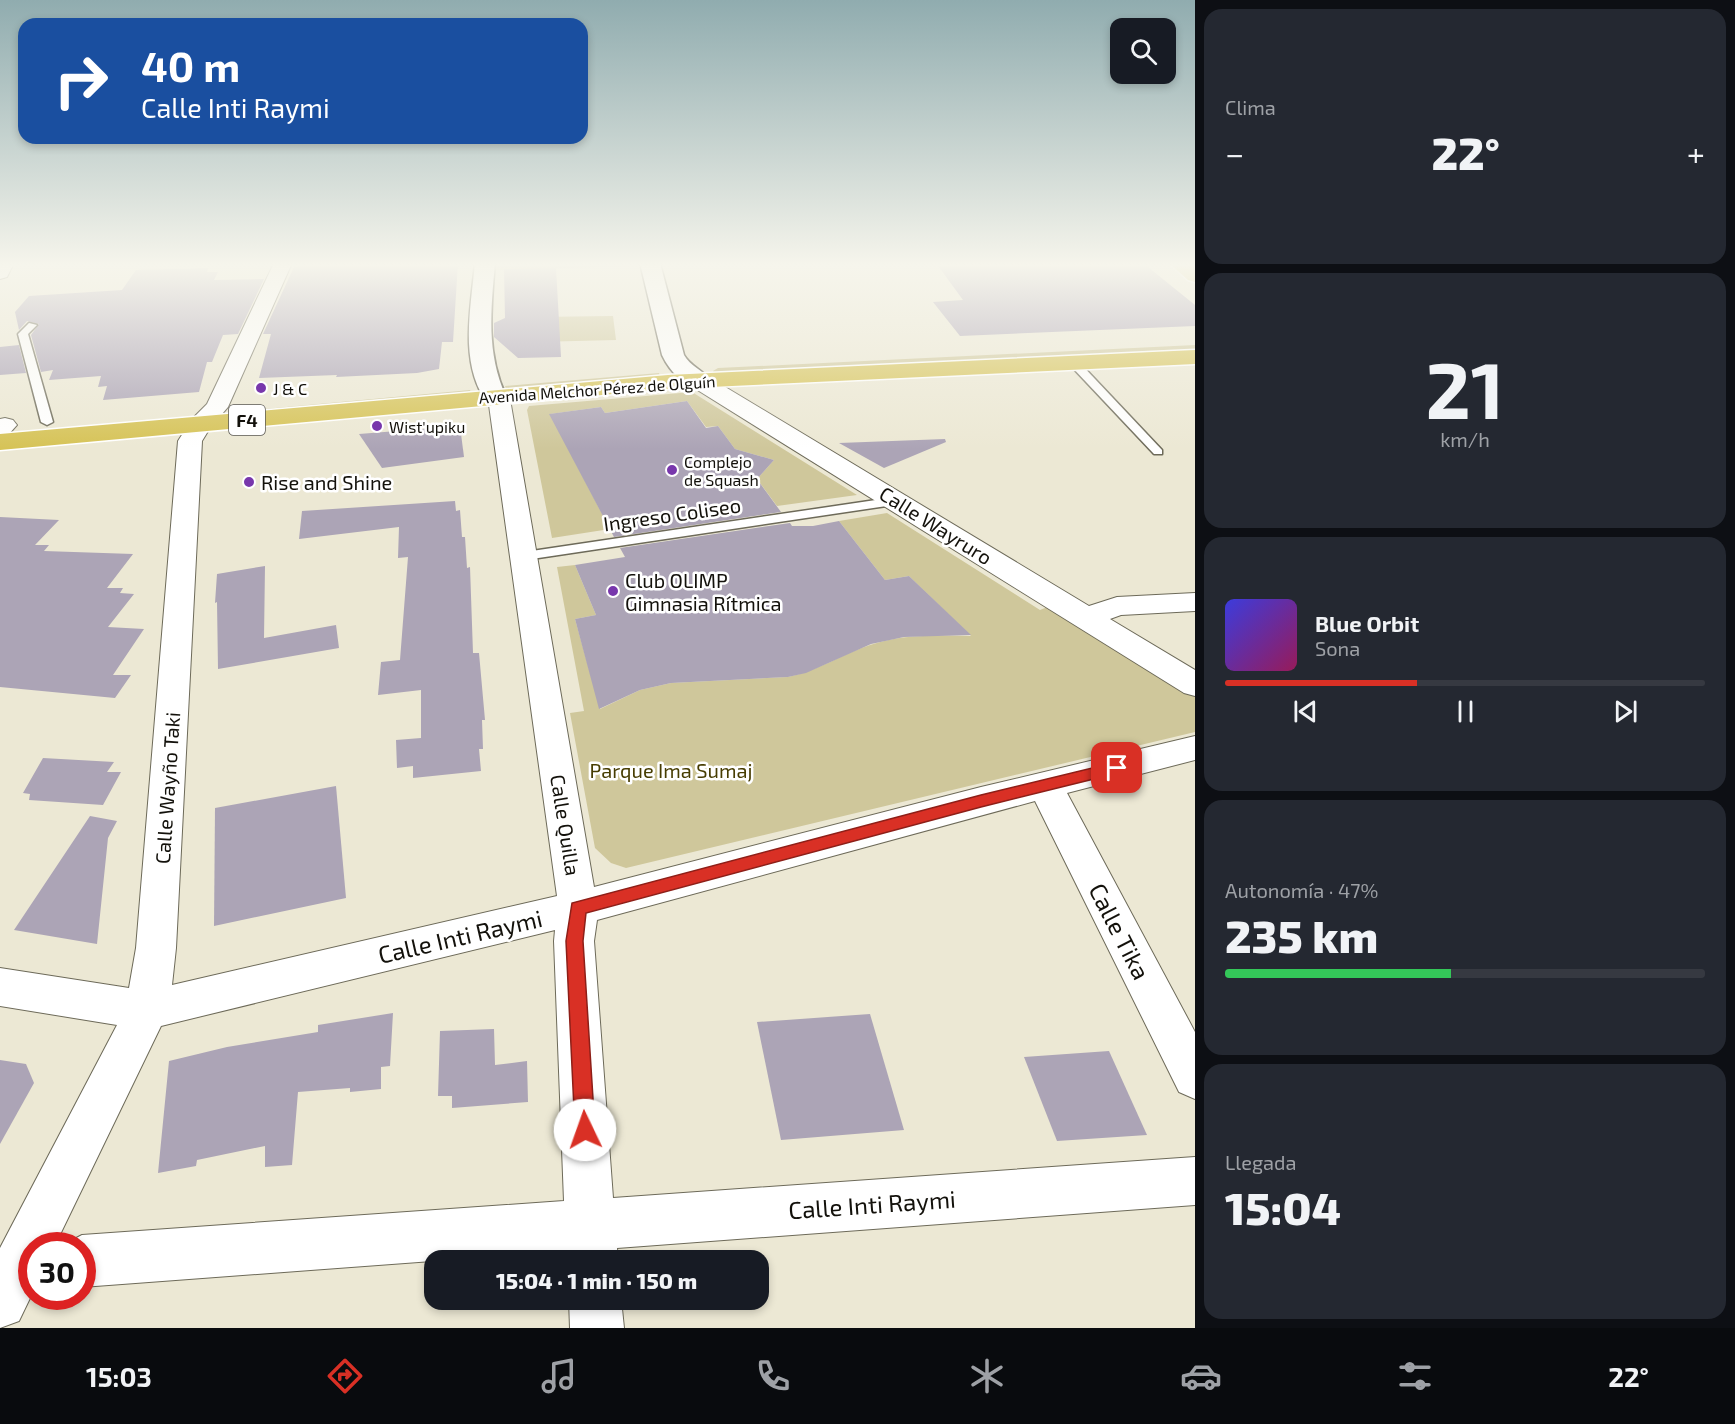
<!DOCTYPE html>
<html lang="es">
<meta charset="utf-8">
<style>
:root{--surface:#171b24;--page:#242831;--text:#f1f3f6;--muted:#9ea1a6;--line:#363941;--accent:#d93025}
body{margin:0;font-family:"Exo 2",sans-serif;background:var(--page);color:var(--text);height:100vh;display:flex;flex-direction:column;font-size:22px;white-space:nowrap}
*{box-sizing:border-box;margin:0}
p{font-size:20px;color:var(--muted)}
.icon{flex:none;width:33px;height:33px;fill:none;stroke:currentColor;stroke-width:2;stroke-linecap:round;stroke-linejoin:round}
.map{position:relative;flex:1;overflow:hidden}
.details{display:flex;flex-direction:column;gap:9px;padding:9px;background:#0d0f14;width:540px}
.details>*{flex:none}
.top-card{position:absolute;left:18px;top:18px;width:570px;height:126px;border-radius:18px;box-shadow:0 3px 9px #0003;background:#1a4fa0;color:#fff;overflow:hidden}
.controls{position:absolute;left:1110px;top:18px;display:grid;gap:12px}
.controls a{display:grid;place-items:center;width:66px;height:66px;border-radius:12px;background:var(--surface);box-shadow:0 3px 9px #0003;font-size:30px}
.speed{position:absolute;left:18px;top:1232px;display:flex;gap:12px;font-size:30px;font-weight:700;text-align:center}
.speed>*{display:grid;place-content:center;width:78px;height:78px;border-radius:50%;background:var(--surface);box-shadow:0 3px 9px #0003;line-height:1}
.speed .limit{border:9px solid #d22;background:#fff;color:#111}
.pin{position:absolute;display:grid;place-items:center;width:51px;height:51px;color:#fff;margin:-26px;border-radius:12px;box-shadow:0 3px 9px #0006}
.me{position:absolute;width:66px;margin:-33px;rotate:357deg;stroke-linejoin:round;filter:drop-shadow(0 0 4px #0008)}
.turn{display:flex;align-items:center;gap:21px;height:126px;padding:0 24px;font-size:27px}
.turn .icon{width:78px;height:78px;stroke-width:2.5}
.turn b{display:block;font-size:42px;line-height:51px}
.big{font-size:45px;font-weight:800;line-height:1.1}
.details .card{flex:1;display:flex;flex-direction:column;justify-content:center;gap:9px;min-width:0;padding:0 21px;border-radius:18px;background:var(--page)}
.details .dial{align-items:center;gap:0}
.dial b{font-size:78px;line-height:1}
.song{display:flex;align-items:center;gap:18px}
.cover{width:72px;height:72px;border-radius:9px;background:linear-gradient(135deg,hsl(240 70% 55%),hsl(330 70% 35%))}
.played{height:6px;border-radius:3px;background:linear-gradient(90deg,var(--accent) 40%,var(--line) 40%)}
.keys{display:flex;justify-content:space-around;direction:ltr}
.heat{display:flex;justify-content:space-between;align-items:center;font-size:33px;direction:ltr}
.charge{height:9px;border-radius:4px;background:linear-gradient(90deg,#34c759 47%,var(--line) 0)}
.trip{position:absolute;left:424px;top:1250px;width:345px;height:60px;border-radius:18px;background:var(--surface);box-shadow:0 3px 9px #0003;font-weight:800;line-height:60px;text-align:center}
.tabs{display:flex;height:96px;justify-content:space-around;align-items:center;background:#090b0e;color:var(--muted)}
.tabs .icon{width:42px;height:42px}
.tabs .active{color:var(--accent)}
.tabs b{font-size:27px;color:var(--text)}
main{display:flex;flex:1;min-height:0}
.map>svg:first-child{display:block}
</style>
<main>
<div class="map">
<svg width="1195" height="1328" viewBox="0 0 1195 1328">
<rect width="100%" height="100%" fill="#ece8d4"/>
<g fill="#cfc79b">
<path d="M492,263H641L642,266L491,270Z"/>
<path d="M613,316L616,340L536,342L535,317Z"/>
<path d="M1195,345V353L714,373L713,371L718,368Z"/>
<path d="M659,373L660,376L506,389L505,386Z"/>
<path d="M470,390L471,393L232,415V412Z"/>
<path d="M692,392L857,495L777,506L757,479L774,460L735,449L718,426L706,427L687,401L605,413L601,407L550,414L610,529L552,538L527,410L529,406Z"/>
<path d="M887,513L1040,610L1050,606L1195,697V732L626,868L611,863L595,848L570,713L584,711L557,567L575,565L596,615L575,619L600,709L640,690L671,683L788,677C818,671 842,654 870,645C902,634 938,635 971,636L909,576L885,580L839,521Z"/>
</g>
<g fill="#aca4b6">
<path d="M364,263H458L453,342H442L439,369L417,373L336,377L337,375L259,378L271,334H263L294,267Z"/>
<path d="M936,263H1143L1195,305V326L960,336L933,302L963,300Z"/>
<path d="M208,268L207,272H218L214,280L264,279L238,334L223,335L212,362H207L199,392L103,400L107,386L98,387L101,376L49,380L53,370L41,372L31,335L39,324L27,321L19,330L15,312L29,296L122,290L136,270Z"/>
<path d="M556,268L561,357L518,358L494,337V323L505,318L504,269Z"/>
<path d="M19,345L26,373L0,375V347Z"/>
<path d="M687,401L706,428L718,426L735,449L774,460L757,479L781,512L614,537L549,414L601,407L605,413Z"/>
<path d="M460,426L464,457L382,468L359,434Z"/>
<path d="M945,439L946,442L884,468L839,443Z"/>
<path d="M455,501L456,511L460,510L462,537H465L467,568L470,567L473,653H479L485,720H482L483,749H479L481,771L413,778V766L397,768L396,740L421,738V690L378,695L381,662L400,660L408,557L398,558L399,527L299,539L302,511Z"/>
<path d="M0,517L59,520L35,545H49L44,551L133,554L107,588H123L120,593L134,594L108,627L144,629L113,675H131L115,698L0,687Z"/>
<path d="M839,521L885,580L909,576L971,635L904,637L871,644L806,673L788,677L671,683L640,690L599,709L575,619L596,615L575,565L625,557L620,548L790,523L792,526H813Z"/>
<path d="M265,566L264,638L336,625L339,648L218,669L217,602L215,603L217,574Z"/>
<path d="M43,758L114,762L107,772H121L103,805L29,800L30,794L23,793Z"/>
<path d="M336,786L346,898L214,926L215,808Z"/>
<path d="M90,816L117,821L108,838L97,944L14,930Z"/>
<path d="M393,1013L390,1066L381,1067V1089L350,1092V1088L298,1092L292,1165L265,1167V1146L197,1160L196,1166L158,1173L169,1061L227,1047L318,1032V1025Z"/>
<path d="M870,1014L904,1130L781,1140L757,1022Z"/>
<path d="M494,1029L495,1065L527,1061L528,1102L452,1108V1096H438L440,1031Z"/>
<path d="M1109,1051L1147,1135L1057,1141L1024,1057Z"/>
<path d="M0,1060L26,1064L34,1083L0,1144Z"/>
</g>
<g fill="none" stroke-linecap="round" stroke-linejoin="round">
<g stroke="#6d6a59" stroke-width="3">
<g id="service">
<path d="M29,323L37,325L28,334L53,422L47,425L41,422L18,334Z"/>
<path d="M1074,360L1078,361L1162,450V454H1154L1070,365V361Z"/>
<path d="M896,497L902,501L900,504L525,560L518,556L525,552Z"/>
</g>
</g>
<g stroke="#6d6a59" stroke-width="2">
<g id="minor">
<path d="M0,263H14L7,277L0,279Z"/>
<path d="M274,263H292L228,407L210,428L202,441L176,948L172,985L557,896L489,405L483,396L486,391L494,389L502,391L511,405L594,887L981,787L1195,736V760L1067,793L1195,1032V1099L1179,1092L1035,801L597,920L594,941L613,1198L1195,1157V1205L617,1248L618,1260H566V1251L82,1287V1245H63L82,1235L564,1201L554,941L555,930L161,1026L55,1245H32V1294L19,1321L0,1328V1248L117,1025L0,1006V968L129,988L136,948L178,441L192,419L207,404Z"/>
<path d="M699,374L707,376L1089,606L1117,597L1195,593V611L1121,615L1110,619L1195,670V696L1184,693L691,386L688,381L691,376Z"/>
<path d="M5,418L13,420L17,425L8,435L0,437V419Z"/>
<path d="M569,1299H621L624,1328H570Z"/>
</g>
</g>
<g stroke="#6d6a59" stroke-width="3">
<g id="tertiary">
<path d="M475,263H495C491,309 486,353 506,396L502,401L494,403L486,401C459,362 471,307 475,263Z"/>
<path d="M640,263H660L684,355C690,366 703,370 711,381L707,386C687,391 670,372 662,355Z"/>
</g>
</g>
<g stroke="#fff" stroke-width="3">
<path id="primary" d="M1169,263H1191L1195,266V282L1188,280Z"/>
</g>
<g stroke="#fff" stroke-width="3">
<path id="trunk" d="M1195,350V364L668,389L0,450V434L668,375Z"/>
</g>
<use href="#service" fill="#fff" fill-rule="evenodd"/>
<use href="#minor" fill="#fff" fill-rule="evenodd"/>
<use href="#tertiary" fill="#fff" fill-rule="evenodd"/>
<use href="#primary" fill="#e0d281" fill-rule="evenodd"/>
<use href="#trunk" fill="#d6c357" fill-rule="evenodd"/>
</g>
<linearGradient id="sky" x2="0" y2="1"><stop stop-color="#90acaf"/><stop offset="0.59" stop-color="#f6f5ec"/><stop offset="1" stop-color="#f6f5ec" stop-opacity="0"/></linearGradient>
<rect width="1195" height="449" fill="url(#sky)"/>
<path fill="#d93025" stroke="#8d1f18" stroke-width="1.5" d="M1117,762L1122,764L1124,768L1122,772L981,807L586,913L583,941L595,1130L592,1137L585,1140L578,1137L575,1130L566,941L572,903L981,795Z"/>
<g fill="#7837ac" stroke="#fff" stroke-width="2">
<circle cx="261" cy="388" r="6"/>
<circle cx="377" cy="426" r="6"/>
<circle cx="672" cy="470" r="6"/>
<circle cx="249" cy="482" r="6"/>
<circle cx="613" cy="591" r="6"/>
</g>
<g text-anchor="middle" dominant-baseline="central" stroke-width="5" stroke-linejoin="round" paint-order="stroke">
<g font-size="16" fill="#13110b" stroke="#fff" text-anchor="start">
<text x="273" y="388">J &amp; C</text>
<text x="389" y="426">Wist'upiku</text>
<text x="684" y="461">Complejo<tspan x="684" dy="18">de Squash</tspan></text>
</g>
<g font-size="16" fill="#13110b" stroke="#fff">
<text transform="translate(597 389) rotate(-4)">Avenida Melchor Pérez de Olguín</text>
</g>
<rect fill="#fff" stroke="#5a5854" stroke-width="1.5" x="229" y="405" width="36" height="30" rx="4.5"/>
<g font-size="18" font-weight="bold" fill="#13110b">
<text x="247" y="420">F4</text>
</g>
<g font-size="20" fill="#13110b" stroke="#fff" text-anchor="start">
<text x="261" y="482">Rise and Shine</text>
<text x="625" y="580">Club OLIMP<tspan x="625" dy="23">Gimnasia Rítmica</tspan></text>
</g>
<g font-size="20" fill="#13110b" stroke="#fff">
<text transform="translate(672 514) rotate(-8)">Ingreso Coliseo</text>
<text transform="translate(936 525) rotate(32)">Calle Wayruro</text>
<text transform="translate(167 788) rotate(-86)">Calle Wayño Taki</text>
<text transform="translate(566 825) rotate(81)">Calle Quilla</text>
</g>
<g font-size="20" fill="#473d02" stroke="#fff">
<text x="671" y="770">Parque Ima Sumaj</text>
</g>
<g font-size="24" fill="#13110b" stroke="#fff">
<text transform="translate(1120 931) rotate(63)">Calle Tika</text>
<text transform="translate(460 936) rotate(-13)">Calle Inti Raymi</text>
<text transform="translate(872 1204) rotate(-4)">Calle Inti Raymi</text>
</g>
</g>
</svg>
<div class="controls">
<a><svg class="icon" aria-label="search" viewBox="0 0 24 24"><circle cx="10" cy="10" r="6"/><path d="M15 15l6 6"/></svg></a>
</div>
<div class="speed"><div class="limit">30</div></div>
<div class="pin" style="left:1117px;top:768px;background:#d93025"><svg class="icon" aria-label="arrive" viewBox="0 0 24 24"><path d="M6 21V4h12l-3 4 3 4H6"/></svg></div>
<svg class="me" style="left:585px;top:1130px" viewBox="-20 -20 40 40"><circle r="19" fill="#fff"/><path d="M0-13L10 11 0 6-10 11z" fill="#d93025"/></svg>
<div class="trip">15:04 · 1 min · 150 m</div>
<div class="top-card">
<div class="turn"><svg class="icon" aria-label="right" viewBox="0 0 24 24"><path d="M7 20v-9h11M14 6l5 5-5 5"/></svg><div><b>40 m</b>Calle Inti Raymi</div></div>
</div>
</div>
<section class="details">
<div class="card"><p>Clima</p>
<div class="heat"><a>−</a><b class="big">22°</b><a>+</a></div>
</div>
<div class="card dial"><b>21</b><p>km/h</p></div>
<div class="card">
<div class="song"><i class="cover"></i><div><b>Blue Orbit</b><p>Sona</p></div></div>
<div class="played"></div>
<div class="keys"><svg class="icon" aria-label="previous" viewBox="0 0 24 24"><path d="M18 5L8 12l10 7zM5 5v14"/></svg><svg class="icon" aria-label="pause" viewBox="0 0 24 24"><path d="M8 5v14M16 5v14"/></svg><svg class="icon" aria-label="next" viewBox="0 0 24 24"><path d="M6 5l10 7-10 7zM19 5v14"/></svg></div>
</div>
<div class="card"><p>Autonomía · 47%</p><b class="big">235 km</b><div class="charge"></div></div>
<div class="card"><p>Llegada</p><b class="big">15:04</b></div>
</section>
</main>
<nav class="tabs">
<b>15:03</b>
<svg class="icon active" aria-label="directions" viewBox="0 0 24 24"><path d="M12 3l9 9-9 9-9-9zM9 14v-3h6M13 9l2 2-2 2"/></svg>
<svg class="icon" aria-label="music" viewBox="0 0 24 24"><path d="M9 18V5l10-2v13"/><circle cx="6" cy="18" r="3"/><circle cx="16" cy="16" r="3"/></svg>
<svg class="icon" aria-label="phone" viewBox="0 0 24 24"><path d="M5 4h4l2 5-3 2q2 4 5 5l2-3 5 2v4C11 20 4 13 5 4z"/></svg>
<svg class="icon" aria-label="climate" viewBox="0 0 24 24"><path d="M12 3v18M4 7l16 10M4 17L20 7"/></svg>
<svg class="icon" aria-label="car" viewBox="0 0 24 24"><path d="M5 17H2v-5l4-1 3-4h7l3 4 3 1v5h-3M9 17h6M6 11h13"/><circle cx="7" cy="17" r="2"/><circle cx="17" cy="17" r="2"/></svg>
<svg class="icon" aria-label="filters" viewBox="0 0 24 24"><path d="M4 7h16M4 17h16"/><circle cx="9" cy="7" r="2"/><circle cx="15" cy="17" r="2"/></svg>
<b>22°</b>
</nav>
